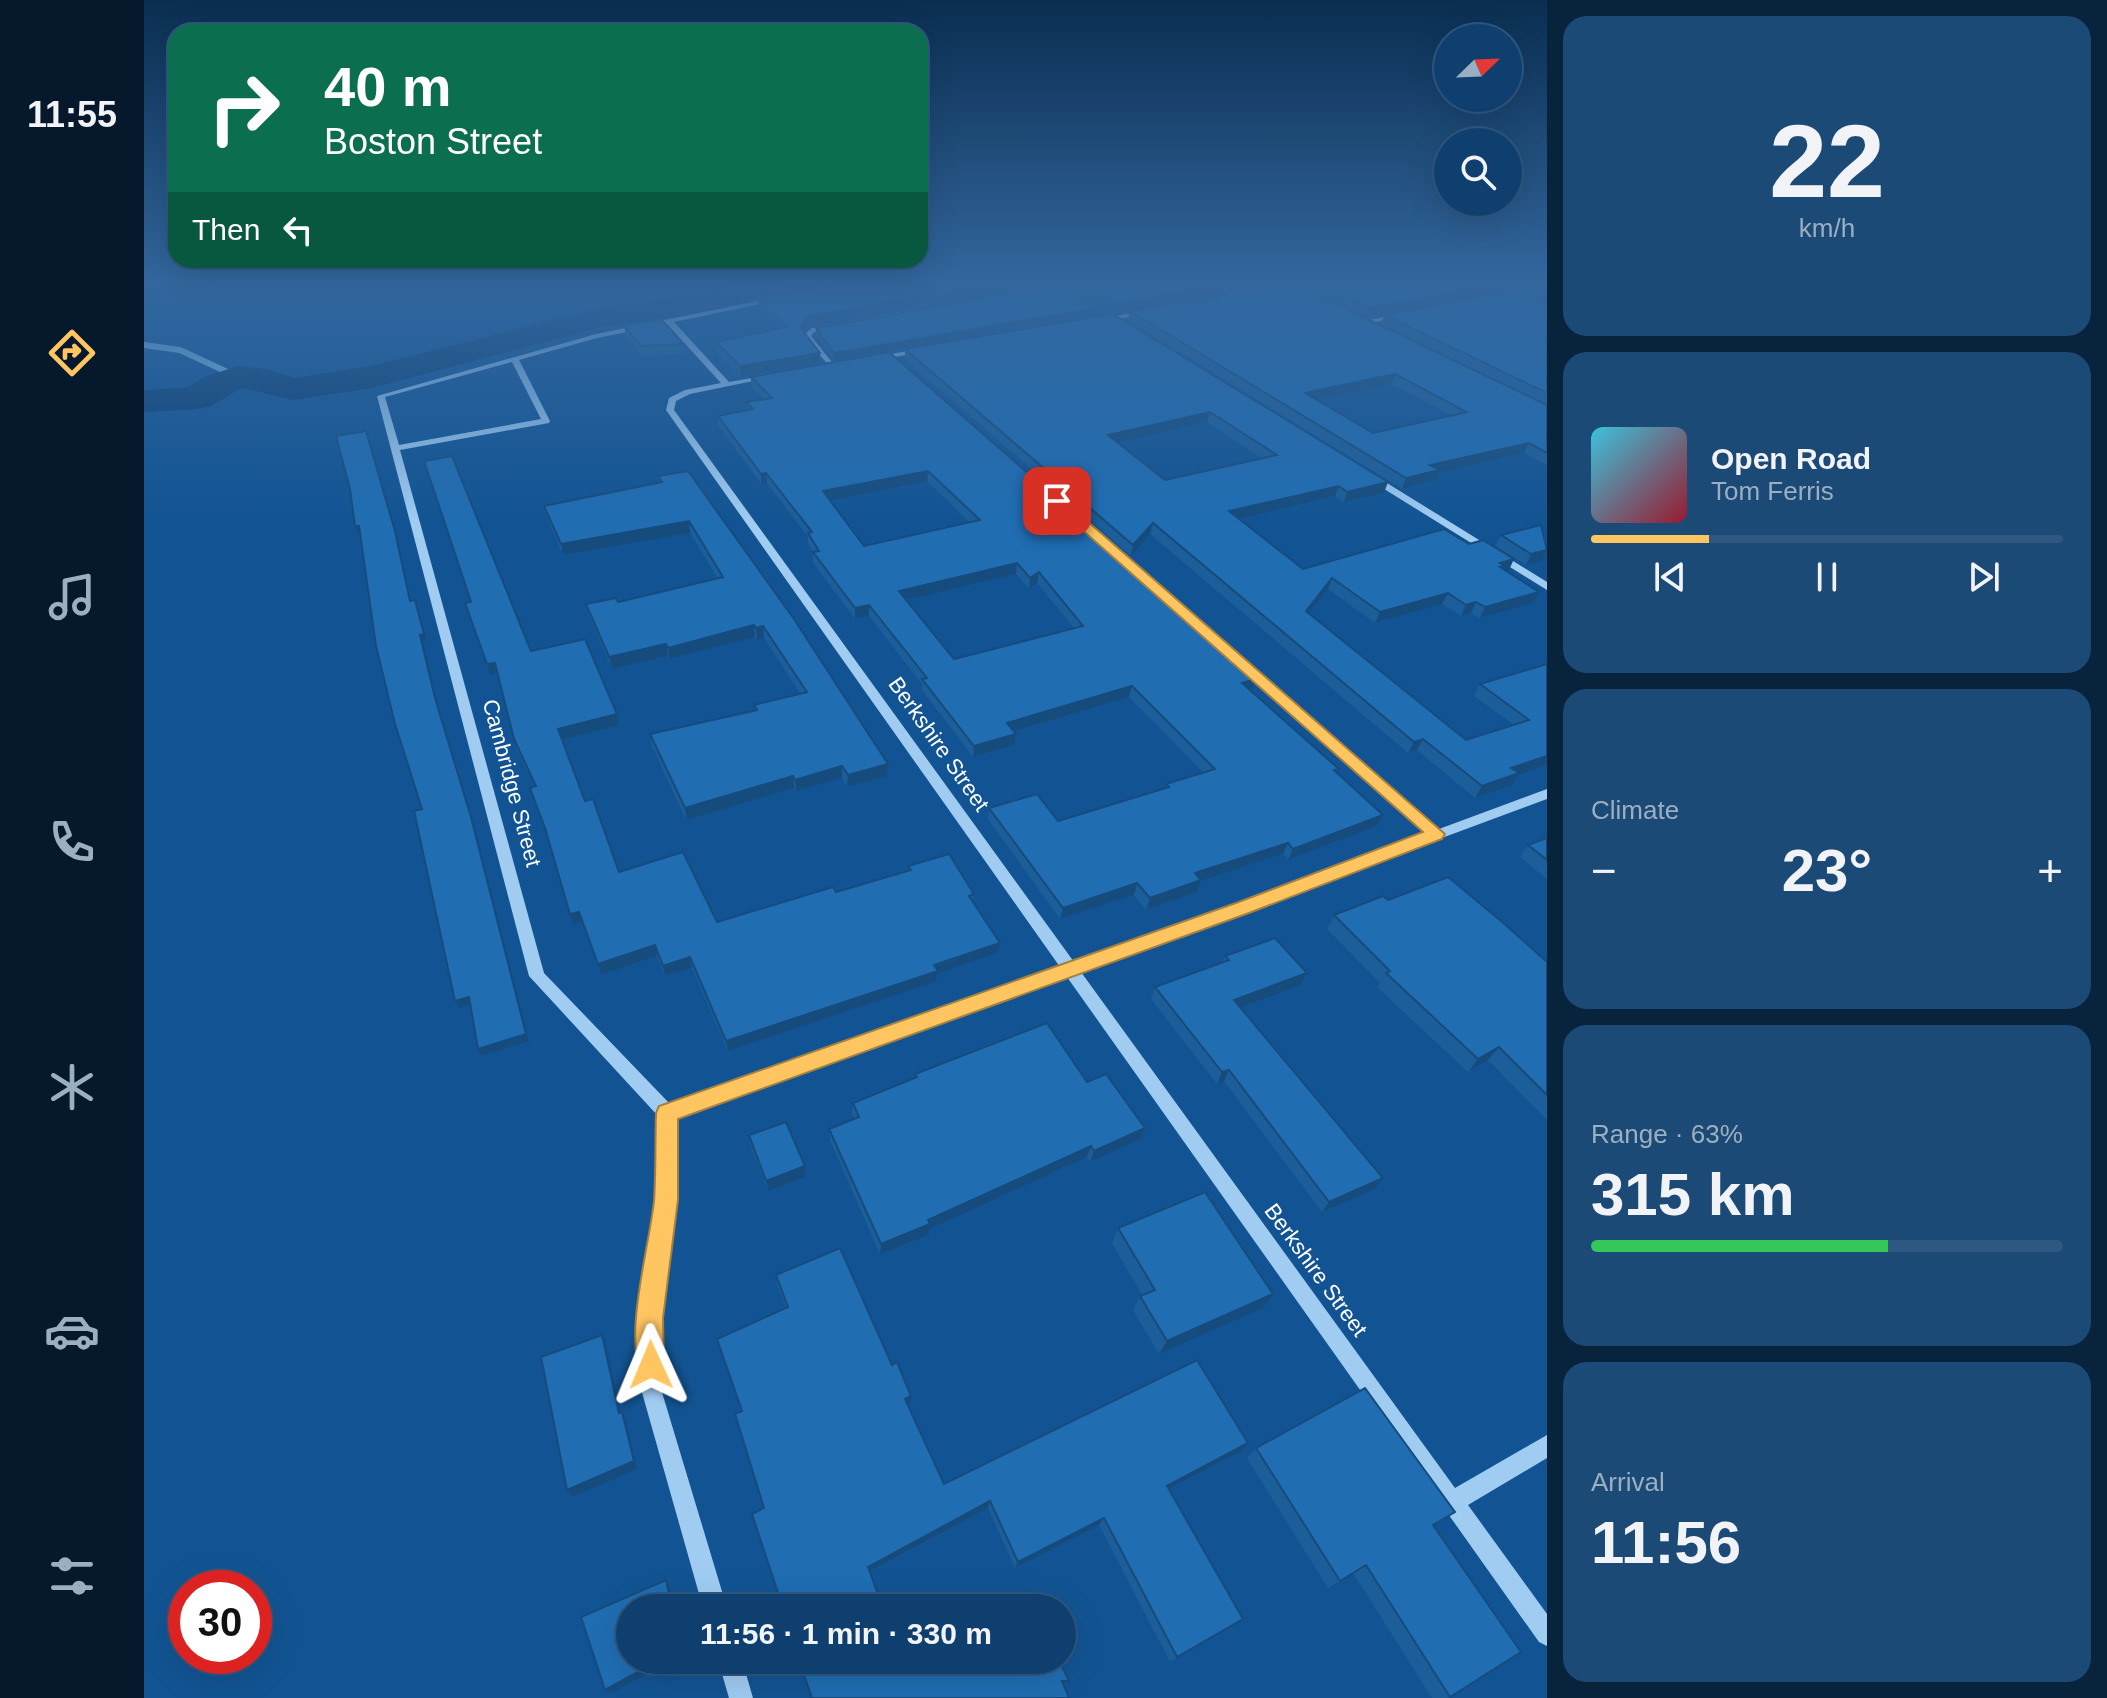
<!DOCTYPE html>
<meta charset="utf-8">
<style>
:root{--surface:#0e3f6e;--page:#1c4a76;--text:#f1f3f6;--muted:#9bafc2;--line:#2e5881;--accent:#ffc561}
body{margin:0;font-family:Helvetica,sans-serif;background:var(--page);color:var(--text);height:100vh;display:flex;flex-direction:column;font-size:30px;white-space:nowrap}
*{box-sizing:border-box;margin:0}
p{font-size:26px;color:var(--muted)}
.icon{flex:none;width:44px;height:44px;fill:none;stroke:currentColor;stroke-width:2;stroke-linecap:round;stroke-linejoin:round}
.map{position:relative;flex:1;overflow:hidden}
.side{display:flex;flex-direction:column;gap:16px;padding:16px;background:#08233c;width:560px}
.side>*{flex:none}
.banner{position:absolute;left:24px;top:24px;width:760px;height:244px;border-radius:24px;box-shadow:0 8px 32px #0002,0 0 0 2px var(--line);background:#0b6e4f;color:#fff;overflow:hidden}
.needle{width:52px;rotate:67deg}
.tools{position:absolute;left:1290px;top:24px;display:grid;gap:16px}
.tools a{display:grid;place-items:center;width:88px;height:88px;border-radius:50%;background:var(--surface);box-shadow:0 8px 32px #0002,0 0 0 2px var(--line);font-size:40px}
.speed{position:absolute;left:24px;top:1570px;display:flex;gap:16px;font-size:40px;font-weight:700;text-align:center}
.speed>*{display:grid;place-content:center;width:104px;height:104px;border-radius:50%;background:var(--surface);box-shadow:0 8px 32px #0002,0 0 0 2px var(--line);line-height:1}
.speed .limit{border:12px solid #d22;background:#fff;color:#111}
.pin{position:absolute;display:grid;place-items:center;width:68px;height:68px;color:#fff;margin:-34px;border-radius:16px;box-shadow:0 4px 12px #0006}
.me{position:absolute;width:88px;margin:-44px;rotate:359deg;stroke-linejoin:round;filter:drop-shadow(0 0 6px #0008)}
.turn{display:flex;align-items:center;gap:28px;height:168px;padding:0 24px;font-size:36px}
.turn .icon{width:104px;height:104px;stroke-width:2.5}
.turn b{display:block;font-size:56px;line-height:68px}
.then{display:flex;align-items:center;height:76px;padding:0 24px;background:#0003;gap:16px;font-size:30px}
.big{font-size:60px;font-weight:700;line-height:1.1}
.side .widget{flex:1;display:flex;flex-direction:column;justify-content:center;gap:12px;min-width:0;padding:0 28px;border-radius:24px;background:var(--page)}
.side .dial{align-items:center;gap:0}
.dial b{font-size:104px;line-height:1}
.song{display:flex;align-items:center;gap:24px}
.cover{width:96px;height:96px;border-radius:12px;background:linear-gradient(135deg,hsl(190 70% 55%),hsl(350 70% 35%))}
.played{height:8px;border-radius:4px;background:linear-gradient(90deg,var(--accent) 25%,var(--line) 25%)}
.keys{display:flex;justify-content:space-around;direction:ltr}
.heat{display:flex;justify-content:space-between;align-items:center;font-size:44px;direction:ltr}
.charge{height:12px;border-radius:6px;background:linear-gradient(90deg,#34c759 63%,var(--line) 0)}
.trip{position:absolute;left:472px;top:1594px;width:460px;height:80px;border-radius:40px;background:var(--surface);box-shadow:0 8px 32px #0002,0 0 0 2px var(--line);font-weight:700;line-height:80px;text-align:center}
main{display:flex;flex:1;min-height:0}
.tab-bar{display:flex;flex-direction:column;width:144px;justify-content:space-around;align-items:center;background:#06192c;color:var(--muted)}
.tab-bar .icon{width:56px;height:56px}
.tab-bar .current{color:var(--accent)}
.tab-bar b{font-size:36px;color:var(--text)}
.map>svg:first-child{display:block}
</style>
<main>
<nav class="tab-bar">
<b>11:55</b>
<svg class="icon current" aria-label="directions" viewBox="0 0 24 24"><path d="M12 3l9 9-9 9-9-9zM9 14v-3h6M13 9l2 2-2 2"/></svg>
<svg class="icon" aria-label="music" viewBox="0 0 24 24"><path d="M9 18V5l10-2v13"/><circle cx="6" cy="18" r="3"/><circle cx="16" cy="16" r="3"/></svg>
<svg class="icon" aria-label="phone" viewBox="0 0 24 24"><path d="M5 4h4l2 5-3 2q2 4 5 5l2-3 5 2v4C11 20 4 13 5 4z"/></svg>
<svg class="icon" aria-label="climate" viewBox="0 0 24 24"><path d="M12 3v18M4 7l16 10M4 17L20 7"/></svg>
<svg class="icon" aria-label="car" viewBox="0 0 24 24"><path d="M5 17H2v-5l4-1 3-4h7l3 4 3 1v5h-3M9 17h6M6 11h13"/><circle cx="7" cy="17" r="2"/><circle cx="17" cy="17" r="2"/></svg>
<svg class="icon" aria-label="filters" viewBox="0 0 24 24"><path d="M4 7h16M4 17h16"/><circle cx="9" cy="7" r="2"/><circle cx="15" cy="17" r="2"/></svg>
</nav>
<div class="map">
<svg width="1403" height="1698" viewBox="0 0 1403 1698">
<rect width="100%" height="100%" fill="#125493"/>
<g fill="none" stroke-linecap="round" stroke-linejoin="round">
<path stroke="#91c8f6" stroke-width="6" d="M0,345L36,350L94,377"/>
<path fill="#0b3e6f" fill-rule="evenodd" d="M591,285H639L635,291L568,311L457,327L228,388L149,400L98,388L67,406L54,409L0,412V390L45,387L60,377L94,366L122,369L151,378L227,366L456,308L565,293Z"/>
<g fill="#a0ccf2" fill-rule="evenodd">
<path d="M913,285H930L903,291L900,289Z"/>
<path d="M633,297L635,300L530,322L585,382L624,375L628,377L546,394L532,401L530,410L930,962L1283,834L960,548V544H968L1295,829L1403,789V799L937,972L1311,1488L1403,1435V1458L1324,1505L1403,1614V1646L1395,1642L923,977L532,1118L531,1200L516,1318L517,1389L583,1608H559L497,1389L496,1318L513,1200L514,1116L385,976L233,396L452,334ZM523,324L577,383L541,390L525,398L522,410L916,967L526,1104L400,973L256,450L405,423L406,421L375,360L453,338ZM368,362L397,419L255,445L241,397Z"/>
<path d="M772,309L775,313L670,332L667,336L691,366L687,368L659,336L668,328Z"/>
<path d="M1003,310L1006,314L956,322L952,320Z"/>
<path d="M1256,313L1259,317L1221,324L1217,322Z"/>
<path d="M778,348H781V352L732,360L728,358Z"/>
<path d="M1224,475H1230L1403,582V590L1224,479Z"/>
<path d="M574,1660H598L609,1698H585Z"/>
</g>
</g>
<g fill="#1c5e99" fill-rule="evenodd">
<path d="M931,285H1124L971,312L931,287Z"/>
<path d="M1162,285H1403V304L1382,296L1353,292L1222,317L1162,287Z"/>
<path d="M614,299L664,325L659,332L676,362L597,376L572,352V342L636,329L615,307Z"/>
<path d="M1403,304V405L1237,324L1240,315Z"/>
<path d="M986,311L1403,405V465L1380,453L1296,472L1292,480L1258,489L984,320ZM1248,384L1307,415L1229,433L1172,400Z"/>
<path d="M954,314L690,360L672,335V328Z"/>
<path d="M969,314L1240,493L1200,502L1191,496L1095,519L1159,569L1365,570L1361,571L1395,592L1389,603L1336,618L1327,613L1317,616L1298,604L1231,623L1184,589L1165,613L1322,740L1370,725L1330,696L1336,684L1403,664V765L1374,775L1368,785L1331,798L1273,750L1264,753L1006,534L987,556L761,359V349ZM1063,422L1119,459L1021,480L974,442Z"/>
<path d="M480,326L539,344L540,354L498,356L482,335Z"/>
<path d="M607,377L979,556V559L1108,690H1107L1195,769L1193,773L1239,815L1233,826L1144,860L1139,854L1057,881L1053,892L1002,910L990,895L916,919L844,819L845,808L914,821L1021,789L1022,784L1059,772L985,697L870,732L872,734L871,745L829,757L778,690V684L725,616L711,619L669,563V552L664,544V537L623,483L617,484L574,425V416L603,410L602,402L620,399L607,386ZM783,481L826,523L720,546L686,500ZM872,574L885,589L893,583L930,628L810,659L762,600Z"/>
<path d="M514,476L744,764L743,776L703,787L698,778L652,791L650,788L542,820L508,746L506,734L611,710L610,705L656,693L620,638L613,640L611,637L525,659L524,656L468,669L445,616L442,604L474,602L574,579L546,533L419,555L403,517L400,506L515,483Z"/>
<path d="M1357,535L1403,547V551L1398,561L1382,565L1351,546Z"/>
<path d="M324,614L387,651L473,714L475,725L418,739L441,801L475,872L573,922L692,892L764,871V866L830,894L829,903L854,953L793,974L792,982L584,1051L548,968L521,976L513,956L457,975L438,922L429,925L404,838L386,788L391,786L373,750L353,673L346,675Z"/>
<path d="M1403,838V879L1376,857L1384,845Z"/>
<path d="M1244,900L1403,962V1120L1344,1060L1324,1072L1233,987L1236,983L1183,929L1190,915Z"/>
<path d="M1081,956L1163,973L1157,985L1096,1008L1231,1189L1178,1212L1080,1081L1073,1084L1007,999L1011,987L1078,963Z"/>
<path d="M771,1074L943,1082L1001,1128L997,1139L946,1162L943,1157L786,1229L785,1235L736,1254L686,1140L685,1129L711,1119L708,1114L709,1103L770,1078Z"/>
<path d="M605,1135L662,1177L624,1191L607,1146Z"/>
<path d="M974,1228L1119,1308L1015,1354L989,1310L996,1296L998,1295L968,1243Z"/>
<path d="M632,1275L766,1404L764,1405L800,1484L1097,1451L1025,1489L1099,1619L1026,1662L955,1525L871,1568L844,1508L726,1572L620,1508L598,1412L573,1339L642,1308L633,1285Z"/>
<path d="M1112,1448L1289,1525L1306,1697L1302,1698H1288L1209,1573L1184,1588L1103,1458Z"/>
</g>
<g fill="#164c7d">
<path d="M846,285H894L664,325L656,336V327L664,316Z"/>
<path d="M1077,285H1124L971,312L972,303Z"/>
<path d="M1348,285H1356L1353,292L1222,317L1225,308Z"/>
<path d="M955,308L954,314L690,360V353Z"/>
<path d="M676,353V362L597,376L596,366Z"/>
<path d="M1251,374L1248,384L1158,403L1161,393Z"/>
<path d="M1066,412L1063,422L962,445L964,435Z"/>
<path d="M1385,443L1380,453L1296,472L1292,480L1258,489L1262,478L1286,465Z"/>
<path d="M784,471L783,481L679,502V491Z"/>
<path d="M622,473L623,483L617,484V474Z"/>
<path d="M1244,482L1240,493L1200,502L1203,492Z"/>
<path d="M1195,486L1191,496L1082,522L1085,511Z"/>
<path d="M545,521L546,533L419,555L417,544Z"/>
<path d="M1009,523L1006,534L987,556L989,545Z"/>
<path d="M211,526H215L218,533H214Z"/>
<path d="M1403,550L1398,561L1382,565L1387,554Z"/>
<path d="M1370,559L1365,570L1358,572L1356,563Z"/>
<path d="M873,563L872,574L754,602L755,591Z"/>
<path d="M895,572L893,583L885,589L886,578Z"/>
<path d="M1188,578L1184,589L1158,622L1162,611Z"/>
<path d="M1395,592L1389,603L1336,618L1341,607Z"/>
<path d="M1304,593L1298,604L1231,623L1236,612Z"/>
<path d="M271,600L283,641L279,642L294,706L330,825L385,1041L337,1056L334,1049Z"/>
<path d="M1332,602L1327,613L1317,616L1322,605Z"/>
<path d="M725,605V616L711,619V608Z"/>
<path d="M610,625L611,637L525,659L524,648Z"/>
<path d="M619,626L620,638L613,640L612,628Z"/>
<path d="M522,644L524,656L468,669L465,657Z"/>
<path d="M351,663L354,673L346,675L343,664Z"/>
<path d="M1112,679L1108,690L1094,694L1098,683Z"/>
<path d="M988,686L985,697L862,734L863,723Z"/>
<path d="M473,714L475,725L417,740L414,729Z"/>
<path d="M872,734L871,745L829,757L830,746Z"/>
<path d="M1279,739L1273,750L1264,753L1270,742Z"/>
<path d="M1403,756V765L1374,775L1368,785L1331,798L1338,786L1367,768Z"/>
<path d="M744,764L743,776L703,787L704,775Z"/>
<path d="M698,766V778L652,791L651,780Z"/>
<path d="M649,776L650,788L542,820L541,808Z"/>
<path d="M1239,815L1233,826L1144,860L1149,849Z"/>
<path d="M1144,843L1139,854L1057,881L1053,892L1002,910L1006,898L1051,873Z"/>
<path d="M993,883L990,895L916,919L919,908Z"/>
<path d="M435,912L438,922L429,925L426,914Z"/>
<path d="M856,943L854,953L793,974L792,982L584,1051L582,1041Z"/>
<path d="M511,945L513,956L457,975L454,964Z"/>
<path d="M546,957L548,968L521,976L519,966Z"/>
<path d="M1163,973L1157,985L1085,1012L1090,1000Z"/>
<path d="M325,997L328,1004L315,1008L311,1001Z"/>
<path d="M1355,1047L1344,1060L1324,1072L1334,1059Z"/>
<path d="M1085,1070L1080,1081L1073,1084L1078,1072Z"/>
<path d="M1001,1128L997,1139L946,1162L950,1151Z"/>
<path d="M947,1146L943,1157L786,1229L785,1235L736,1254L737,1244L784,1220Z"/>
<path d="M661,1166L662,1177L624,1191L622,1181Z"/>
<path d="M1239,1178L1231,1189L1178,1212L1185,1202Z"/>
<path d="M1129,1294L1119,1308L1015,1354L1023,1341Z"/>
<path d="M458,1335L462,1344L479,1422L475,1413Z"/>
<path d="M767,1396L766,1404L760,1407L761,1399Z"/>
<path d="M478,1412L482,1420L493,1469L428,1497L423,1490Z"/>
<path d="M1104,1443L1097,1451L1017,1493L1023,1486Z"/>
<path d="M846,1501L844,1508L723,1573L724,1567Z"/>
<path d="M960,1518L955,1525L871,1568L874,1562Z"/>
<path d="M522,1580L526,1586L530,1608H528Z"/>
<path d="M516,1660H528L466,1694L461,1690Z"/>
</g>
<g fill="#206db2" stroke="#164c7d" stroke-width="2" fill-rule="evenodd">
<path d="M694,285H846L664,316L656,327L676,353L596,366L572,342L643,327L614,299Z"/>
<path d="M917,285L955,308L690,353L672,328Z"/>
<path d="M943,285H1077L972,303Z"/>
<path d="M1139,285H1152L1403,405V453L1385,443L1286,465L1296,470L1262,478L986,311ZM1251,374L1323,412L1229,433L1161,393Z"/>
<path d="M1178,285H1348L1225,308Z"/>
<path d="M1370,285H1403V294L1386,288Z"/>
<path d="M1358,293L1382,296L1403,304V393L1240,315Z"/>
<path d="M969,314L1244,482L1203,492L1195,486L1085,511L1159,569L1300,529L1325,544L1339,540L1370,559L1356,563L1361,566L1356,567L1395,592L1341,607L1332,602L1322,605L1304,593L1236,612L1188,578L1162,611L1322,740L1385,720L1336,684L1403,664V756L1367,768L1375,773L1338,786L1279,739L1270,742L1009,523L989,545L761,349ZM1066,412L1133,455L1021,480L964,435Z"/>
<path d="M517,319L539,344L497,346L480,326Z"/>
<path d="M745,352L979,556L978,558L1112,679L1098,683L1195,769L1190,770L1239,815L1149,849L1144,843L1051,873L1057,880L1006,898L993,883L919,908L845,808L893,794L914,821L1025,787L1022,784L1071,769L988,686L863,723L872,734L830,746L778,679L783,678L725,605L711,608L669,552L675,551L664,533L668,532L622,473L617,474L574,416L609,409L602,402L628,398L607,377ZM784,471L836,520L720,546L679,491ZM873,563L886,578L895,572L939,626L810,659L755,591Z"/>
<path d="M222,431L251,531L266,601L271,600L280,634L276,635L291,698L327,817L382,1034L334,1049L325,997L311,1001L270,811L278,809L251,724L232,646L215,526H211L206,489L192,436Z"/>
<path d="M308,456L387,651L441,639L473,714L414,729L441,801L449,799L475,872L539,852L573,922L689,887L692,892L767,870L764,866L805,854L830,894L825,896L856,943L790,965L794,971L582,1041L546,957L519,966L511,945L454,964L435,912L426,914L401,828L386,788L392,786L370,739L351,663L343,664L321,603L327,602L280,461Z"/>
<path d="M544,471L650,619L744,764L704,775L698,766L651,780L649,776L541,808L506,734L613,710L610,705L663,692L619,626L612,628L610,625L524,648L522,644L465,657L442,604L472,598L474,602L579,577L545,521L417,544L400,506L518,482L514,476Z"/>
<path d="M1397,525L1403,550L1387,554L1357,535Z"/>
<path d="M1403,838V860L1384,845Z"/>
<path d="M1304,877L1357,921L1403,962V1095L1355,1047L1334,1059L1242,973L1246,971L1190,915L1239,896L1244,900Z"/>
<path d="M1131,938L1163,973L1090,1000L1239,1178L1185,1202L1085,1070L1078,1072L1011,987L1085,960L1081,956Z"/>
<path d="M903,1023L943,1082L962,1074L1001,1128L950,1151L947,1146L784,1220L786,1224L737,1244L685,1129L715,1117L709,1103L773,1077L771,1074Z"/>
<path d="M642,1122L661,1166L622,1181L605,1135Z"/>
<path d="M1061,1192L1129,1294L1023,1341L996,1296L1011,1290L974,1228Z"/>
<path d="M696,1248L748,1365L753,1362L767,1396L761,1399L800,1484L1053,1360L1104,1443L1023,1486L1099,1619L1033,1657L960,1518L874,1562L846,1501L724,1567L739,1608H639L608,1514L620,1508L591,1414L598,1411L573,1339L644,1307L632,1275Z"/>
<path d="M458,1335L475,1413L478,1412L490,1461L423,1490L397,1357Z"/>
<path d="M1221,1388L1311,1512L1289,1525L1377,1652L1306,1697L1222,1565L1196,1581L1112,1448Z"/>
<path d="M522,1580L528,1608H486V1660H516L461,1690L437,1617Z"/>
<path d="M655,1660H759L761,1664L769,1660H915L925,1681H918L925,1698H668Z"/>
</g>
<linearGradient id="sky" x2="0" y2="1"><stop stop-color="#0a2e51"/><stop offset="0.54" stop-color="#33679e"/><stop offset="1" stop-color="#33679e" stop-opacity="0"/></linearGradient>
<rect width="1403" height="523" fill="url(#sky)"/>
<path fill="#ffc561" stroke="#a6803f" stroke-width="2" d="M909,499H918L1301,834L1298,839L1105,913L534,1119V1200L519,1318L520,1365L516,1374L507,1378L497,1374C480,1333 505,1247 510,1201C512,1172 511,1142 512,1113L515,1106L1092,903L1279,832L909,504Z"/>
<g text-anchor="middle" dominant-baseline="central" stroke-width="8" stroke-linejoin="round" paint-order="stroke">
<g font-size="22" fill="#fff" stroke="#125493">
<text transform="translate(795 744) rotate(55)">Berkshire Street</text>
<text transform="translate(368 783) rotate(75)">Cambridge Street</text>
<text transform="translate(1172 1270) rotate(54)">Berkshire Street</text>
</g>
</g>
</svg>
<div class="tools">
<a><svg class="needle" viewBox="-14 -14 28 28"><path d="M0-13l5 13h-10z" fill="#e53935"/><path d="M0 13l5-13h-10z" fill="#9bafc2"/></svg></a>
<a><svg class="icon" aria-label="search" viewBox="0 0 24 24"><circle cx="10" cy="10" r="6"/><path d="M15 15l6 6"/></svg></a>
</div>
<div class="speed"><div class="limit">30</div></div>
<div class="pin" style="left:913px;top:501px;background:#d93025"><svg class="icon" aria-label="arrive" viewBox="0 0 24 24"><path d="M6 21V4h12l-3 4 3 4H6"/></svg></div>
<svg class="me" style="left:507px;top:1365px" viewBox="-20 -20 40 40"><path d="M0-17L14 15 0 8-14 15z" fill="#ffc561" stroke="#fff" stroke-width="4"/></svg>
<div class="trip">11:56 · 1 min · 330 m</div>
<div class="banner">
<div class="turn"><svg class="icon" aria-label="right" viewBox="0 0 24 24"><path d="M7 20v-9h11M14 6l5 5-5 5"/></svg><div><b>40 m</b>Boston Street</div></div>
<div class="then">Then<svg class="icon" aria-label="left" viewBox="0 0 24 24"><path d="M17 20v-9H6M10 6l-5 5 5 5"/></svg></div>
</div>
</div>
<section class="side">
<div class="widget dial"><b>22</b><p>km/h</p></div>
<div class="widget">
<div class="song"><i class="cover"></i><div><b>Open Road</b><p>Tom Ferris</p></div></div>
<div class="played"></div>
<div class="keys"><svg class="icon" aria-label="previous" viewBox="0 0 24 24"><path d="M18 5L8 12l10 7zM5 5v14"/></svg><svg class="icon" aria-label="pause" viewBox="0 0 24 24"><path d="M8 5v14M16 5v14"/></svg><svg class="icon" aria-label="next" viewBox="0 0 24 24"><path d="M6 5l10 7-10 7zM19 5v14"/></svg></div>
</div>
<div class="widget"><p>Climate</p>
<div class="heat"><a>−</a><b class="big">23°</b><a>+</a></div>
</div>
<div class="widget"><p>Range · 63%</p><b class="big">315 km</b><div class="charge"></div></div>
<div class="widget"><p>Arrival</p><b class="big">11:56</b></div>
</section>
</main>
